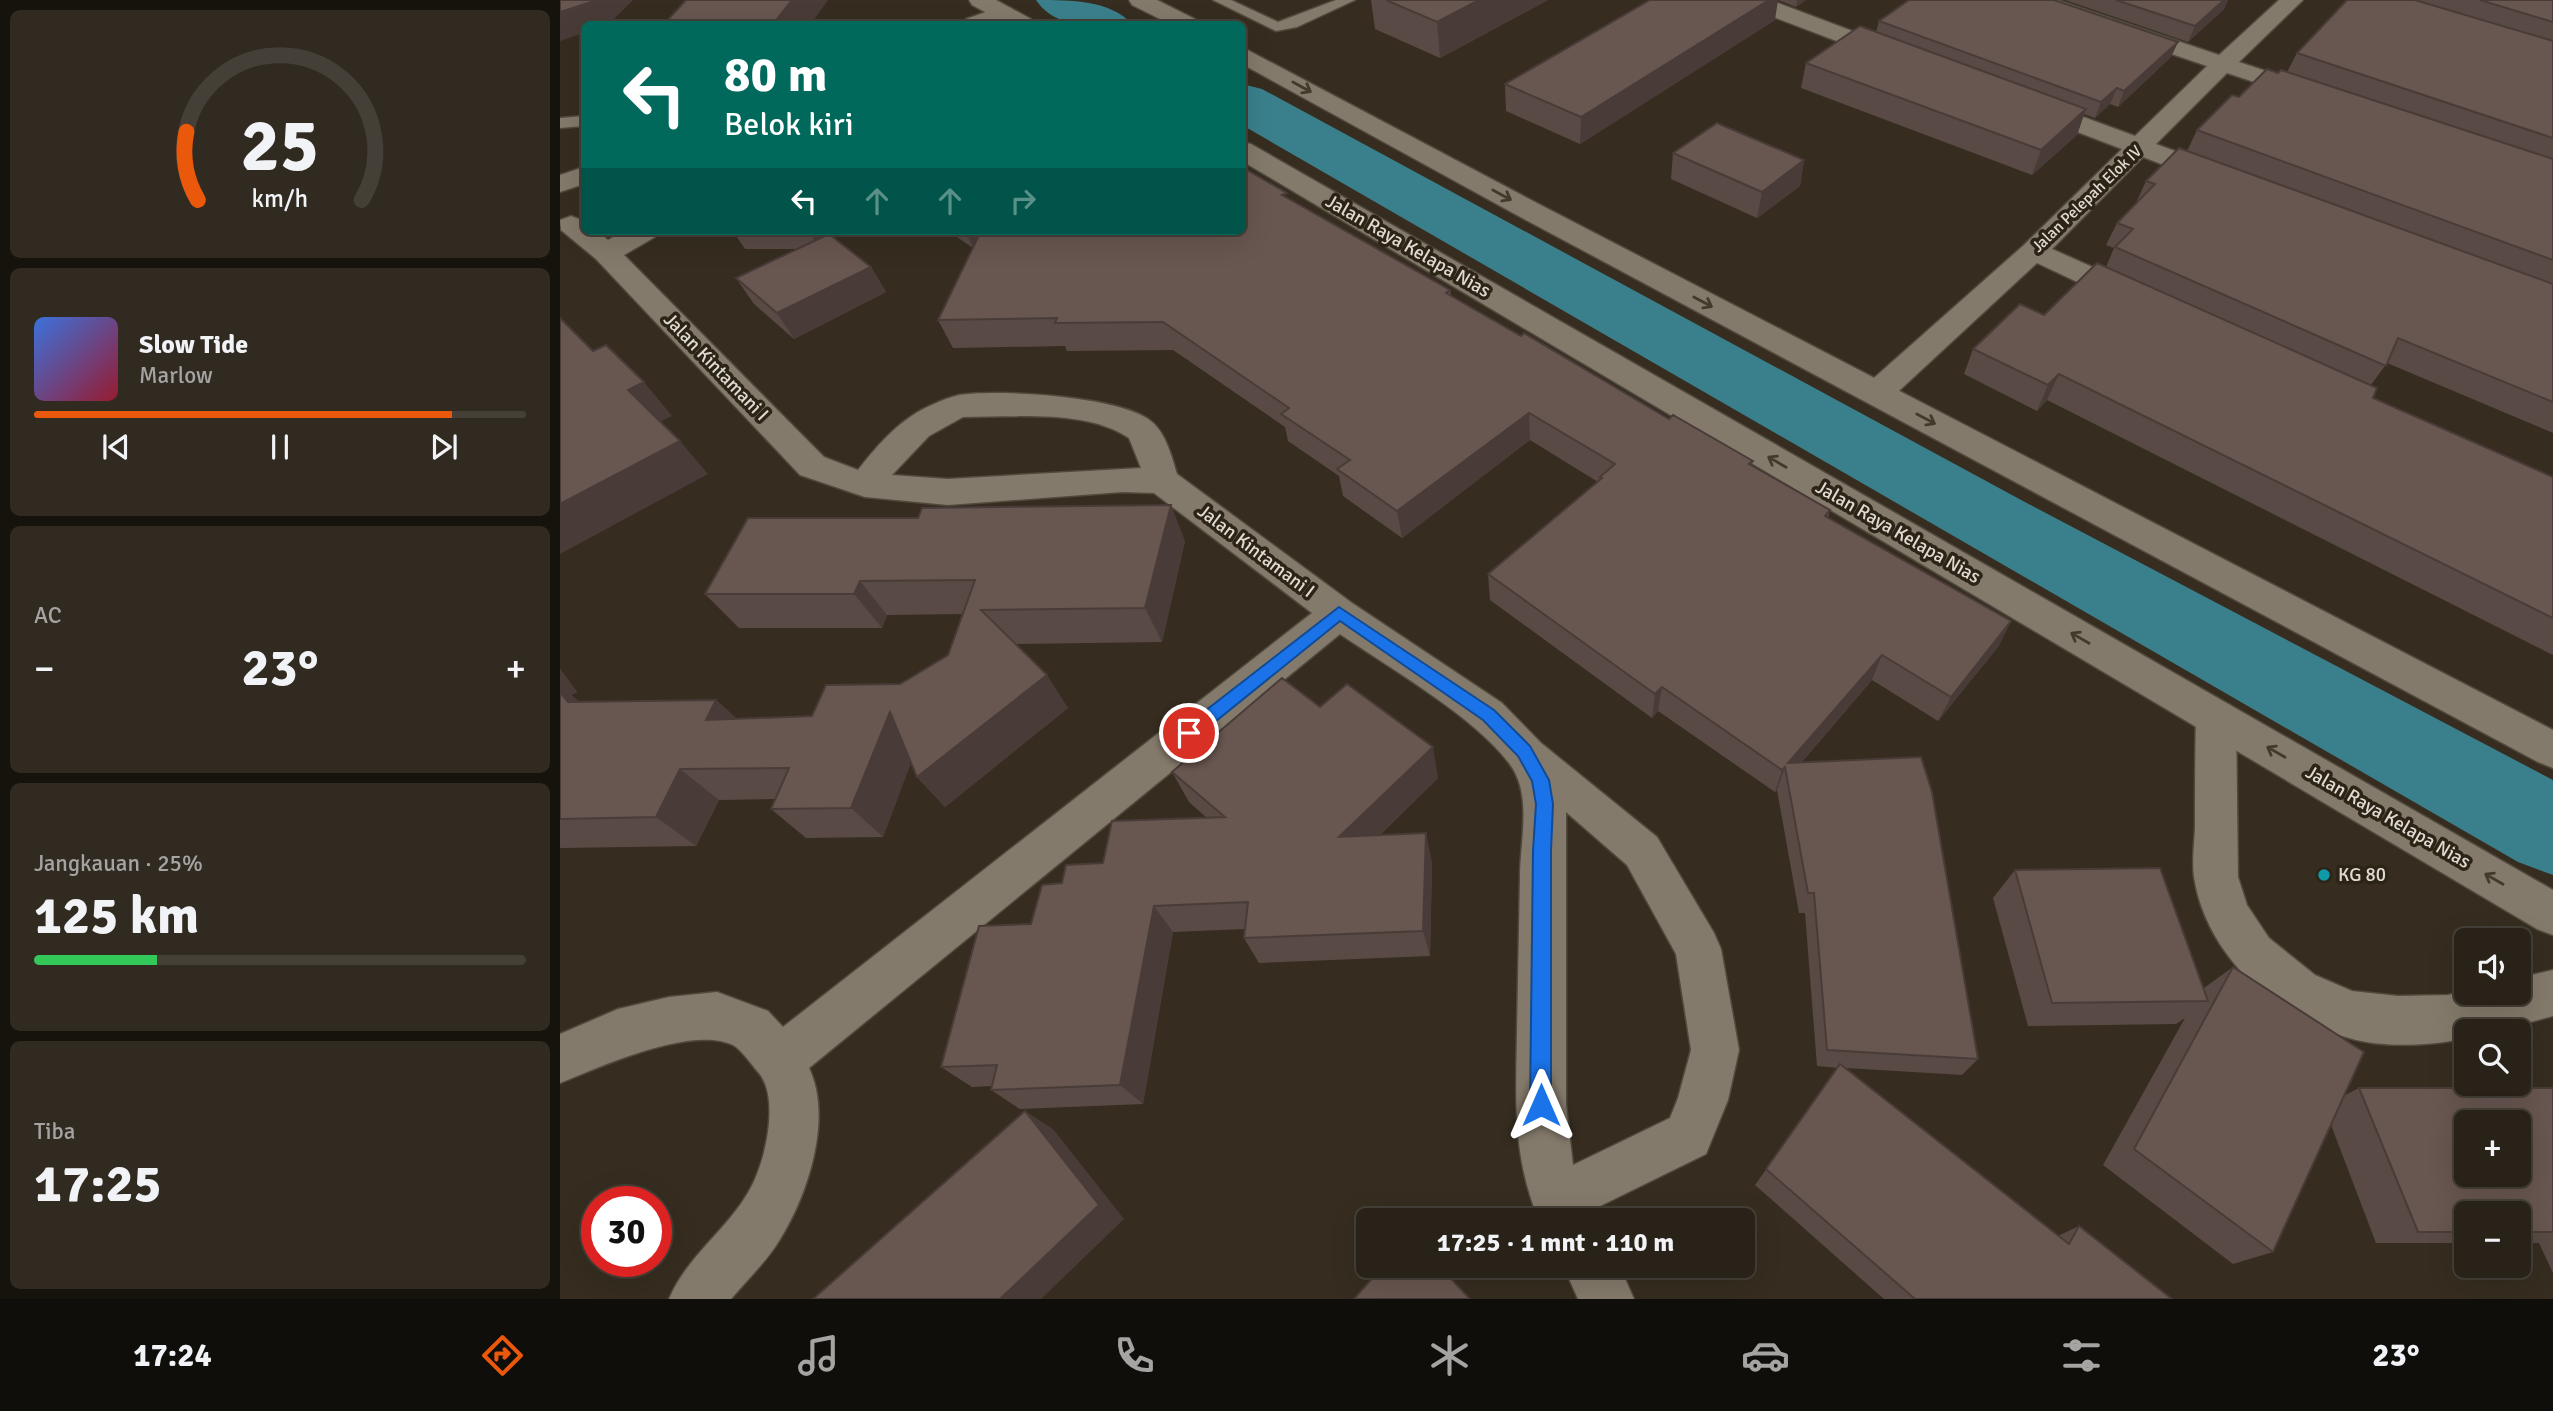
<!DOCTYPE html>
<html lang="id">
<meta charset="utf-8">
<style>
:root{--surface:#282218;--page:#302a21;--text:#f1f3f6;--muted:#a5a4a2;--line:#443f37;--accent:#ea580c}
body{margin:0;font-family:Signika,sans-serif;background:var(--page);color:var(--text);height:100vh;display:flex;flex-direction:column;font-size:26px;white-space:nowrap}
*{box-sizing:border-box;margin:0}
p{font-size:23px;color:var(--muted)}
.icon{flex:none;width:38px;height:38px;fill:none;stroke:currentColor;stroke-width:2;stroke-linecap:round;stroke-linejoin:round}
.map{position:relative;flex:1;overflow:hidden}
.panel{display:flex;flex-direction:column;gap:10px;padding:10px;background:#16130d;width:560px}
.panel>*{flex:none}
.banner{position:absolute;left:21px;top:21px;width:665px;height:214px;border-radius:10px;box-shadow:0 7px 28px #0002,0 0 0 2px var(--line);background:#00695c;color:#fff;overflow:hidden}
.tools{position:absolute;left:1894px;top:928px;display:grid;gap:14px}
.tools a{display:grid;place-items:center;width:77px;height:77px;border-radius:10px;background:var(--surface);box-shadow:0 7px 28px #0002,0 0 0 2px var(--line);font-size:35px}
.speed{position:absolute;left:21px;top:1186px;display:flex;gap:14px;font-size:35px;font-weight:700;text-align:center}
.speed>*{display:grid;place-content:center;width:91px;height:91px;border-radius:50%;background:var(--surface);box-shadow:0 7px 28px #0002,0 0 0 2px var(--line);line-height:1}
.speed .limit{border:10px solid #d22;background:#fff;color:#111}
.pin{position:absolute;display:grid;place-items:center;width:60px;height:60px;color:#fff;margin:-30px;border:4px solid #fff;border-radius:50%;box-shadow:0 2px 7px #0007}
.me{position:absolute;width:77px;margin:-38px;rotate:0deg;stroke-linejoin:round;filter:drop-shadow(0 0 5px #0008)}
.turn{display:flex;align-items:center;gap:24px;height:147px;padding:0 28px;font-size:32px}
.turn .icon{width:91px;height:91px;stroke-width:2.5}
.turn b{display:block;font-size:49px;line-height:60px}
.lanes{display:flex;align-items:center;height:66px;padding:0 28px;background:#0003;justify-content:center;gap:35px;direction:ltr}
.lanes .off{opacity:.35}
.big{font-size:52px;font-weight:800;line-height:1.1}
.panel .card{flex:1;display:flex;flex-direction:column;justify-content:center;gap:10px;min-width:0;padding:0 24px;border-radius:10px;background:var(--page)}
.panel .dial{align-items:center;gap:0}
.dial svg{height:182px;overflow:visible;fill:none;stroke:var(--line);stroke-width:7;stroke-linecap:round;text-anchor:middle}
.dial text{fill:var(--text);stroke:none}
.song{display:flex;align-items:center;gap:21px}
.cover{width:84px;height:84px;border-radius:10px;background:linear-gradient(135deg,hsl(220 70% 55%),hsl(350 70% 35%))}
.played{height:7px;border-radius:4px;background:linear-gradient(90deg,var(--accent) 85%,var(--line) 85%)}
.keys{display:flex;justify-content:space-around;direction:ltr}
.heat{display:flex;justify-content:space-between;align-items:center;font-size:38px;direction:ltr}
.charge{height:10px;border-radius:5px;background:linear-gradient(90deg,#34c759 25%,var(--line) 0)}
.trip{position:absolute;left:796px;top:1208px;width:399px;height:70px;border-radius:10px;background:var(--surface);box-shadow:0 7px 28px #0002,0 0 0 2px var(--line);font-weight:800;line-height:70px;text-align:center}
.menu{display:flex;height:112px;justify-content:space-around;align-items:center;background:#100e0a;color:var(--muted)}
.menu .icon{width:49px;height:49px}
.menu .current{color:var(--accent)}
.menu b{font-size:32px;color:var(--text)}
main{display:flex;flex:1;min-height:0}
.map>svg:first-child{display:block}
</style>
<main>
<section class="panel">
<div class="card dial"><svg viewBox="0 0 100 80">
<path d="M14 69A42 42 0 1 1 86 69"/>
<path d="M14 69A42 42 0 0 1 9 39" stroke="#ea580c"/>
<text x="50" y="56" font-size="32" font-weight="700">25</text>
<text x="50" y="72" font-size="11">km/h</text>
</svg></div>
<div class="card">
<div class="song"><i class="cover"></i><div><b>Slow Tide</b><p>Marlow</p></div></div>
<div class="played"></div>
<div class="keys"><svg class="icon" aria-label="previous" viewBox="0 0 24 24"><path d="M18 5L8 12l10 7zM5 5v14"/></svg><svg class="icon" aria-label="pause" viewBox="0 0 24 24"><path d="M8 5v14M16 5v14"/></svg><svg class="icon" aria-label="next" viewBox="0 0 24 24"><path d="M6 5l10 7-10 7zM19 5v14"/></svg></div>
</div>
<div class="card"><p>AC</p>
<div class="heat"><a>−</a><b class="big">23°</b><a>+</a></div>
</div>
<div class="card"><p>Jangkauan · 25%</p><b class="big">125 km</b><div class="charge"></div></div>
<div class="card"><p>Tiba</p><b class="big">17:25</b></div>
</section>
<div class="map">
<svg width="1993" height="1299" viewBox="0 0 1993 1299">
<rect width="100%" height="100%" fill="#362d20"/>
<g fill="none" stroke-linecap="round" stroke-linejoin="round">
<g fill="#3a808c" fill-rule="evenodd">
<path d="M476,0C511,0 550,0 572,24C539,27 497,31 476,0Z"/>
<path d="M682,84L702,89L1463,501L1993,780V875L1958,862L682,125Z"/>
</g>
<g stroke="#50493d" stroke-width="3">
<g id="lane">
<path d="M653,0H671L718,22L776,0H795L737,27L716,31Z"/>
<path d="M24,116V126L0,128V118Z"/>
</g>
</g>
<g stroke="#50493d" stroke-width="3">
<g id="street">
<path d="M1179,0H1210L1340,49L1344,54L1340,59H1324L1182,5Z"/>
<path d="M1464,0H1497L1659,55L1719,0H1743L1679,62L1757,88L1760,93L1757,98L1748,100L1667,73L1596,144L1666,170L1670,176L1666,182L1657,184L1648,182L1583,157L1492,249L1584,290L1589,297L1584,304L1574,306L1564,304L1477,263L1328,401L1317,404L1306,401L1301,393L1306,385L1464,245L1562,149L1462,111L1459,106L1462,101L1471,99L1480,101L1575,136L1647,66L1467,5Z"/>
<path d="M443,6L451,8L454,13C443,28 419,25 403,24L406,19Z"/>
<path d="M24,167V184L0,192V175Z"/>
<path d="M11,216L24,221V231H37L48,240L64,231H99L95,237L64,255L264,457L298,470C319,443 342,417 374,404C382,400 391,397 399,395C438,389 563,396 592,422C606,434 612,457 617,474L792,603L942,703L981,743L1097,837L1154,933L1161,949L1179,1050L1168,1100L1146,1154L1030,1211L1033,1220H979C952,1156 956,1099 957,1031C958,980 959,928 960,877C960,840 973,794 949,763C912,715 831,669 780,634L249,1068C273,1118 248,1195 219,1241C206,1262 187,1280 171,1299H109C128,1253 175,1225 195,1179C207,1152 219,1095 198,1072C191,1064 182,1050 173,1045C131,1025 40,1067 0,1083V1034L58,1009L109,997L157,992L208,1011L223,1027L752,613L594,493L562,492L388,505L305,497L240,475L36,259L1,230L0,220ZM403,417C453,417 526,409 569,438L581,468L388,479L332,475L369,436ZM1006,812L1067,865L1116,954L1131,1050L1118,1098L1110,1118L1013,1165L1006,1105Z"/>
<path d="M1656,700L1670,705L1676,717L1678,877L1687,905L1709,938L1755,975L1792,991L1838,996L1888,995L1906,991L1958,992V978L1993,970V1016L1936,1031H1906V1038C1874,1046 1821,1048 1789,1038C1716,1018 1646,955 1634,877C1632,862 1634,845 1635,829C1635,792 1635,754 1636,717L1642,705Z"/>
<path d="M1003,1265H1059L1074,1299H1018Z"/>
</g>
</g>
<g stroke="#50493d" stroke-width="3">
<g id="secondary">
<path d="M409,0H436L471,19L474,24H447L412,5Z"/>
<path d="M569,0H597L635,19L638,24H610L572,5Z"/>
<path d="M682,47L973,201L1993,730V768L1978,762L953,213L682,64Z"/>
<path d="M682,142L691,144L1993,890V935L1977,929L682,161Z"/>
</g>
</g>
<use href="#lane" fill="#847a6b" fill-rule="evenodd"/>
<use href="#street" fill="#847a6b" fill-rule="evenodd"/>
<use href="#secondary" fill="#847a6b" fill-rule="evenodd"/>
</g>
<g fill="#594a45">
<path d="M811,0H988L880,58L815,29Z"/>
<path d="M1218,0H1246L1236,7Z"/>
<path d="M1505,0H1668L1664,9L1628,42Z"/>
<path d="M1787,0H1993V433L1827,363L1811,385L1813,398L1993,477V655L1487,400L1477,411L1404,374L1413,349L1484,315L1546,267L1554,248L1546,245L1557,223L1576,203L1586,181L1627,151L1637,130L1679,97L1718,73L1727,72L1737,53Z"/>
<path d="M1215,20L1020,144L946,111L945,84Z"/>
<path d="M1319,21L1618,42L1611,57L1558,107L1550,104L1535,118L1524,114L1517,135L1472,175L1241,88L1246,63L1316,32Z"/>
<path d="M1113,153L1244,160L1240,186L1197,218L1111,179Z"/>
<path d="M729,199L890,290L891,296L1109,419L1193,461L1192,466L1270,510L1268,518L1451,621L1438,647L1378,721L1312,680L1241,763L1418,1059L1402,1075L1286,1068L1498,1236L1519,1226L1612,1299H1324L1195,1185L1278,1068L1257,1066L1245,913H1239L1217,790L1215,792L1098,711L1092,718L930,600L928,574L1038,482L970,440L842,538L783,496L779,476L728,441L725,427L613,350L507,351L505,346L393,348L378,320L413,248L388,231H682Z"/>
<path d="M173,231H269L267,236L311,267L326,292L234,339L194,304L176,278L239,249H185Z"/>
<path d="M625,541L602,642L455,644L508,708L385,807L357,777L351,762L323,837L246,838L211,809L215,799L159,800L136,846L0,848V669L17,692L11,695L19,702L156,700L177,719L252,716L340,684L388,655L402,614L327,615L322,628H179L145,594Z"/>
<path d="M760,707L878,778L820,835L872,862L870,956L699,963L684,938L685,929L613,932L583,1104L460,1109L431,1090L432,1086L412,1087L381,1067L471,924L543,863L647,818L629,802L612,772Z"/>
<path d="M1455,870L1644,988L1673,967L1785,1095L1799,1088H1993V1273L1979,1243H1958V1213H1906V1243H1816L1771,1125L1713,1252L1673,1264L1543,1165L1625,1018L1616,1024L1468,1026L1433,898Z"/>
</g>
<g fill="#493c38">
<path d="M33,0H73L49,24H24V33L0,41V12Z"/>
<path d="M232,0H268L251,24H213Z"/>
<path d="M919,0H988L880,58L877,22Z"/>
<path d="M1209,0H1218L1215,20L1020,144L1021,117Z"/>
<path d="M1237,0H1246L1236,7Z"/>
<path d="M1664,0H1668L1664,9L1628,42L1635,26Z"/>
<path d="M1618,42L1611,57L1558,107L1564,91Z"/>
<path d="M1557,88L1550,104L1535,118L1541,102Z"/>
<path d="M1526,109L1517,135L1472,175L1481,150Z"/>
<path d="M1244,160L1240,186L1197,218L1202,192Z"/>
<path d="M249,231H269L259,248Z"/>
<path d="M405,231H446L413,248Z"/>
<path d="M311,267L326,292L234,339L217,313Z"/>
<path d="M1499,374L1487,400L1477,411L1488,385Z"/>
<path d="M84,382L112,416L97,423L68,390Z"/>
<path d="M969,413L970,440L842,538L837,511Z"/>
<path d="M120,441L148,474L0,554V504Z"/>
<path d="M611,505L625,541L602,642L585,608Z"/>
<path d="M300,581L327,615L322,628L294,594Z"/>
<path d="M1451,621L1438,647L1378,721L1391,697Z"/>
<path d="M1322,655L1312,680L1227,779L1228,763Z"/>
<path d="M0,669L17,692L11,695L33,712L0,702Z"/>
<path d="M487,675L508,708L385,807L357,777Z"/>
<path d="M1102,687L1098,711L1092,718L1095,694Z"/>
<path d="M156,700L191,732L146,720Z"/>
<path d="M330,712L358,744L323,837L291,808Z"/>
<path d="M873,747L878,778L789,865L779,837Z"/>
<path d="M1225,767L1217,790L1215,792L1222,770Z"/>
<path d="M120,769L159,800L136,846L96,817Z"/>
<path d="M866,833L872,862L870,956L863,931Z"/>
<path d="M594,906L613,932L583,1104L560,1085Z"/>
<path d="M465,1111L493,1129L564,1219L481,1299H440Z"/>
</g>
<g fill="#685650" stroke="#493c38" stroke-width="2" fill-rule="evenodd">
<path d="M0,0H33L31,2L0,12Z"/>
<path d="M126,0H232L213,24H104Z"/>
<path d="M826,0H919L877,22Z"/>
<path d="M1090,0H1209L1021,117L945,84Z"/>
<path d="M1349,0H1494L1618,42L1564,91L1557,88L1541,102L1319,21Z"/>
<path d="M1556,0H1664L1635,26Z"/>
<path d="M1787,0H1855L1993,41V138L1737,53Z"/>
<path d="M1920,0H1993V22Z"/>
<path d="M1300,26L1526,109L1481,150L1246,63Z"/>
<path d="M1707,69L1718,73L1721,70L1993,159V260L1637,130L1672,95L1679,97Z"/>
<path d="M1157,123L1244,160L1202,192L1113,153Z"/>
<path d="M1619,148L1993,284V402L1838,338L1826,366L1555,247L1573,229L1557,223L1595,184L1586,181Z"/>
<path d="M682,167L727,193L722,195L890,290L886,293L961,336L964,333L1109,419L1113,415L1193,461L1189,464L1270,510L1265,516L1451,621L1391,697L1322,655L1228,763L1361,757L1372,792L1418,1059L1267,1050L1254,893H1248L1225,767L1222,770L1102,687L1095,694L928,574L1042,478L1040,477L1055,464L969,413L837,511L777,469L790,460L721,414L729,408L603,322L495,323L497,318L378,320L421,231H682Z"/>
<path d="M269,234L311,267L217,313L176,278Z"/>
<path d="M1537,263L1817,388L1813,398L1993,477V618L1499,374L1488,385L1413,349L1460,304L1484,315Z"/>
<path d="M0,318L33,351L46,345L84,382L68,390L120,441L0,504Z"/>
<path d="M611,505L585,608L421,610L487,675L357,777L330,712L291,808L211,809L229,768L120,769L96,817L0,819V692L8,702L156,700L146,720L252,716L266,685L340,684L388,655L415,580L300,581L294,594H145L188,518H358L362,508Z"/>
<path d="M722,678L760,707L787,684L873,747L779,837L866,833L863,931L684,938L688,902L594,906L560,1085L431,1090L437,1065L381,1067L419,926L471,924L482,885L502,883L506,865L543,863L552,821L665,817L612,772Z"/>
<path d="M1600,868L1648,1001L1492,1003L1455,870Z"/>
<path d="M1673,967L1804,1052L1713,1252L1574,1149Z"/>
<path d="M1280,1064L1509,1244L1519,1226L1612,1299H1355L1206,1169Z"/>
<path d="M1799,1088H1993V1232H1958V1213H1906V1232H1858ZM1906,1122H1958V1174H1906Z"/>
<path d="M465,1111L539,1205L440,1299H253Z"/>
<path d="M824,1265H878L910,1299H794Z"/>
</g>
<defs><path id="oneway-shaft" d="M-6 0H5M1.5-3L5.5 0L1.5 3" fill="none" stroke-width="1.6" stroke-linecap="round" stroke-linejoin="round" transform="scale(1.75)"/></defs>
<g stroke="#423a2b">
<use href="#oneway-shaft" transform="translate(742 87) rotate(29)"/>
<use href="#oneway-shaft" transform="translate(942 195) rotate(29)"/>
<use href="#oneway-shaft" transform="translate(1143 302) rotate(28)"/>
<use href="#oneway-shaft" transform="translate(1366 419) rotate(28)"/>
<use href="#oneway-shaft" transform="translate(1217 462) rotate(-150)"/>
<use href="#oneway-shaft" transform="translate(1520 638) rotate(-150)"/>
<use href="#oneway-shaft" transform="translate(1716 752) rotate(-150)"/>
<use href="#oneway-shaft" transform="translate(1934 879) rotate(-150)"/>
</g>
<path fill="#1a73e8" stroke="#114b97" stroke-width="2" d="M779,607L934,710L970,746L989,780L993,804L991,851V1105L988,1112L981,1115L973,1112L970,1105L973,851L976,804L972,781L958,756L923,720L780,621L635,738H623L620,733L623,728Z"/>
<circle fill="#0f9aa8" stroke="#2c2416" stroke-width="2.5" cx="1764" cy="875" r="7"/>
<g text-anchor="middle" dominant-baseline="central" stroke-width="7" stroke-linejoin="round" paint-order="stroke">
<g font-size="16" fill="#e0dbd2" stroke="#2c2416">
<text transform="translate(1527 199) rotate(-44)">Jalan Pelepah Elok IV</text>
</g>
<g font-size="19" fill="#e0dbd2" stroke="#2c2416">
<text transform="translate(848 246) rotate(30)">Jalan Raya Kelapa Nias</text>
<text transform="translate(156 367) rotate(46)">Jalan Kintamani I</text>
<text transform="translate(1338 532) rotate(30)">Jalan Raya Kelapa Nias</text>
<text transform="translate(696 551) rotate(37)">Jalan Kintamani I</text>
<text transform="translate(1828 817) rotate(30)">Jalan Raya Kelapa Nias</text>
</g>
<g font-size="19" fill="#e0dbd2" stroke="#2c2416" text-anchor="start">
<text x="1778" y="875">KG 80</text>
</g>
</g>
</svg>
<div class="tools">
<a><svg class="icon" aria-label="sound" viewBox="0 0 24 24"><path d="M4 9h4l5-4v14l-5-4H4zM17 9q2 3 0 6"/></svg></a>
<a><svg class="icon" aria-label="search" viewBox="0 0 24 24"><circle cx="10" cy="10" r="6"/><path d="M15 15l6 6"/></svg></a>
<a>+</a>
<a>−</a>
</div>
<div class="speed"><div class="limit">30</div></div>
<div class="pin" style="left:629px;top:733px;background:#d93025"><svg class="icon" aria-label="arrive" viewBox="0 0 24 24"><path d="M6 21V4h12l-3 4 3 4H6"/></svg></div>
<svg class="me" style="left:981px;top:1105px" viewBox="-20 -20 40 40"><path d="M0-17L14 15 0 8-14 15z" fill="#1a73e8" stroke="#fff" stroke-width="4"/></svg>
<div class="trip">17:25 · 1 mnt · 110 m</div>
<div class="banner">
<div class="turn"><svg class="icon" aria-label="left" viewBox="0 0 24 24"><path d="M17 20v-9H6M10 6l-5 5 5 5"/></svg><div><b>80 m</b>Belok kiri</div></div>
<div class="lanes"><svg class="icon" aria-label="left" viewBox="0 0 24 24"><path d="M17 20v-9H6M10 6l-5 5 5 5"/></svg><svg class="icon off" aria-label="ahead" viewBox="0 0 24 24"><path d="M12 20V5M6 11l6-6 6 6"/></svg><svg class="icon off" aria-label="ahead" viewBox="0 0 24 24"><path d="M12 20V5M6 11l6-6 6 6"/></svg><svg class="icon off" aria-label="right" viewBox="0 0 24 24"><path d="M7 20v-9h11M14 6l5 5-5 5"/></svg></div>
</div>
</div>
</main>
<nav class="menu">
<b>17:24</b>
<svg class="icon current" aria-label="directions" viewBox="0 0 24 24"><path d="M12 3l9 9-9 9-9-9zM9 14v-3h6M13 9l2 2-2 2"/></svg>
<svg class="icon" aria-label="music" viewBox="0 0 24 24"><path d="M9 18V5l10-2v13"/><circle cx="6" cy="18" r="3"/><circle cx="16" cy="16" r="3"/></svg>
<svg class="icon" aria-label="phone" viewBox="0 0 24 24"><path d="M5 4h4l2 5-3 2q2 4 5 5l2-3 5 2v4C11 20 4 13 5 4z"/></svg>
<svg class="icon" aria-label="climate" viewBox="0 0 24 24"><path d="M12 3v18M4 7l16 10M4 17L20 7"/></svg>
<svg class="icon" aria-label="car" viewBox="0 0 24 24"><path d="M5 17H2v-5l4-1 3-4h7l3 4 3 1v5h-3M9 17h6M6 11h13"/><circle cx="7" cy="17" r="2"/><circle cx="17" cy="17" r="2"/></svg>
<svg class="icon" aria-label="filters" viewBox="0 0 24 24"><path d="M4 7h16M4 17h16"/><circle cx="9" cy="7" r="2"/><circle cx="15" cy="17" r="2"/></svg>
<b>23°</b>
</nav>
